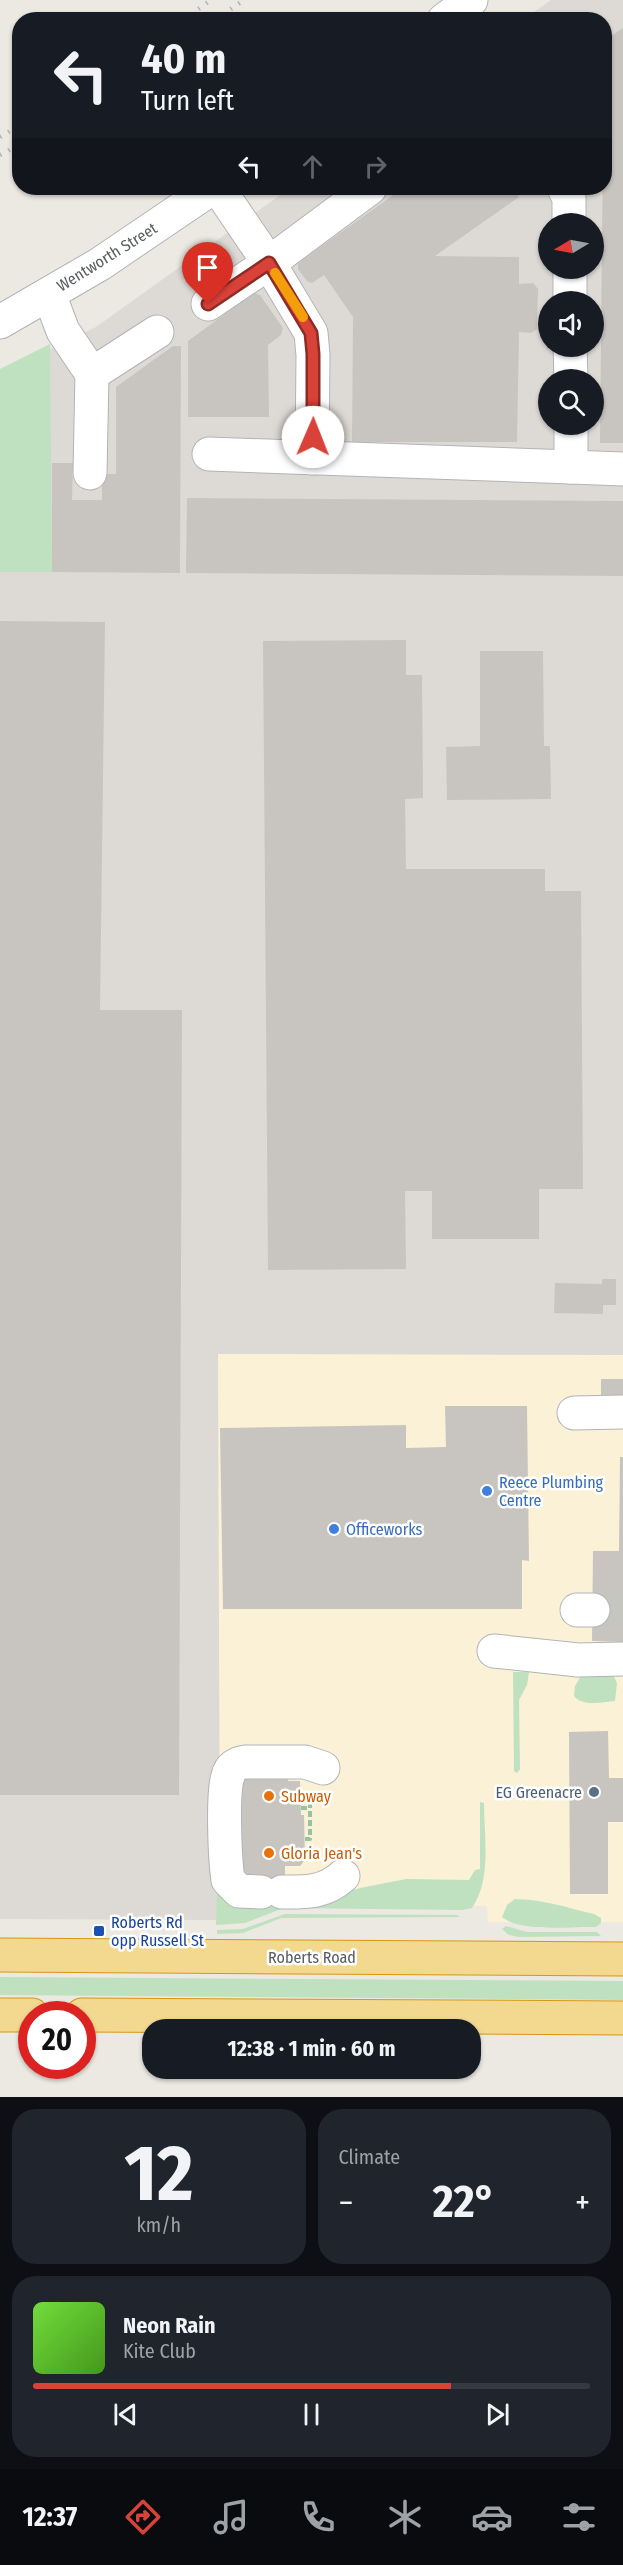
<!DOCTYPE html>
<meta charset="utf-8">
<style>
:root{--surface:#171b24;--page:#20242c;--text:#f1f3f6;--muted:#9ea1a6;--line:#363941;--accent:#d94239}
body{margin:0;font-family:"Fira Sans Condensed",sans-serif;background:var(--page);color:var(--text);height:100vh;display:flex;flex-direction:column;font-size:22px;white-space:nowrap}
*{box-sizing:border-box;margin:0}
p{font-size:20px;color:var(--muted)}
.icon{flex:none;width:33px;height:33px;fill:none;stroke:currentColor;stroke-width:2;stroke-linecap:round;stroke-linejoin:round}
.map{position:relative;height:2097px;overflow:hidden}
.details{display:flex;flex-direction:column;gap:12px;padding:12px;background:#0d0f14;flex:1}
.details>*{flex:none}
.banner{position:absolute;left:12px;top:12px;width:600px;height:183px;border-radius:24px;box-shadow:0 2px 4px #0004;background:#171b24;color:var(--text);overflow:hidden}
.needle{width:39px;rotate:260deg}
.controls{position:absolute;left:538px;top:213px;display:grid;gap:12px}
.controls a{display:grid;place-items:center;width:66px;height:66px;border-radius:50%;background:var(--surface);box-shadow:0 2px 4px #0004;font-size:30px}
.speed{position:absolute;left:18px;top:2001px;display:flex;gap:12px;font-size:30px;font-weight:700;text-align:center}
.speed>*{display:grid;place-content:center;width:78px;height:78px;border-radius:50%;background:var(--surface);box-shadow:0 2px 4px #0004;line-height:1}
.speed .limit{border:9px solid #d22;background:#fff;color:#111}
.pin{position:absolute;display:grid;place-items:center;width:51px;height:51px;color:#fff;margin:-62px -26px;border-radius:50% 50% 50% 0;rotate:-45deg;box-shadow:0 0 6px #0007}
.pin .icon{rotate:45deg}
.me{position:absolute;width:66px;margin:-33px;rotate:1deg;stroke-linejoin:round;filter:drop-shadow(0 0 4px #0008)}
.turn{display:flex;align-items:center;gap:21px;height:126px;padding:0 30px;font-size:27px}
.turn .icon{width:78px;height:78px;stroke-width:2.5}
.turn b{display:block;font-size:42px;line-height:51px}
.lanes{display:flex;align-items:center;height:57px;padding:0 30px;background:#0003;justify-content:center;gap:30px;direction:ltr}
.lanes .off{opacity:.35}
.big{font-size:45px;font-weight:700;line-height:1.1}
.details .card{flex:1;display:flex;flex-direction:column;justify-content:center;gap:9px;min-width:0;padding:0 21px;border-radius:24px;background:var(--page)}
.details .dial{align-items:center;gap:0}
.dial b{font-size:78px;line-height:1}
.song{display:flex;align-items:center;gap:18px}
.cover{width:72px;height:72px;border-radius:9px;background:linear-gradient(135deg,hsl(100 70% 55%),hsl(100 70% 35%))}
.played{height:6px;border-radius:3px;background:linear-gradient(90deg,var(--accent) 75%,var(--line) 75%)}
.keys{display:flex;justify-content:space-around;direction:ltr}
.heat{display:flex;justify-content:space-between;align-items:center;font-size:33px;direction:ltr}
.details .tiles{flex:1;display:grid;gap:12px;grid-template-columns:1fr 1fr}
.card:last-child{grid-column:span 2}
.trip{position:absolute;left:142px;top:2019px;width:339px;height:60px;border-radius:24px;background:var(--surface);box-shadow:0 2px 4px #0004;font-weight:700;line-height:60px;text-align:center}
.tab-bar{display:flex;height:96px;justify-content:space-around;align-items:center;background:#090b0e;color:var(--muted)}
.tab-bar .icon{width:42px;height:42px}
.tab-bar .selected{color:var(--accent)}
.tab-bar b{font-size:27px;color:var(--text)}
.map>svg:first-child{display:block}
</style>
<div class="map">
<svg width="623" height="2097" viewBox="0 0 623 2097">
<rect width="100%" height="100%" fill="#ebe9e1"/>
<path fill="#faf1d7" d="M217,1353L623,1355V1922H488L487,1906L262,1904L220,1920Z"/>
<path fill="#dddad5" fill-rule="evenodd" d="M551,0H623V1355L218,1354L220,1920L0,1919V373L96,327L290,188H604V20L524,19ZM549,224H594V268H549ZM549,302H594V346H549ZM549,380H594V424H549Z"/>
<g fill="#c0e1bf">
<path d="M50,344L52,572H0V369Z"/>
<path d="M513,1672H529L527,1685L519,1700L520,1769L517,1773L514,1771Z"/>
<path d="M613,1675L617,1683L615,1701C602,1702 583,1707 574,1696L575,1686L581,1676Z"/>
<path d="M480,1802L484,1803C484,1836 492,1879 472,1908L462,1910L284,1908L245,1923L216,1925L217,1892L325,1898L360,1888L406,1879L469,1880L475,1870L480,1869Z"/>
<path d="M515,1899C542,1899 568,1908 594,1914L601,1918V1923L596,1927C571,1926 522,1933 502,1917L507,1905Z"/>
<path d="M285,1914L457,1915L460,1917L281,1918L243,1933L217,1934V1930L243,1929Z"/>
<path d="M506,1926L527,1932H597L601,1936L519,1937L509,1935L502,1929Z"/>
<path d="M0,1977L623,1981V2000L0,1995Z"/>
</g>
<g fill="#c8c5c0">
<path d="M623,28V443H600L604,41Z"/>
<path d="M403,188H513L519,197L435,256L519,257V284L533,283L538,289L537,329L531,333L519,332L517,442H352L353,317L324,275L312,283L307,281L298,269V263Z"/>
<path d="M253,293L260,295L283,328L281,335L268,345L269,417H188V341Z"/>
<path d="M173,346H181L180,573L52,572V463H73L72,500H102V474H116V387Z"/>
<path d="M187,498L623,501V576L186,573Z"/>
<path d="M0,621L105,622L100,1010H182L179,1795H0Z"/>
<path d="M406,640V675H422L423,798L405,799L406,869H545V891H581L583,1189H539V1239H432V1191H405L406,1269L268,1270L263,641Z"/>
<path d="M480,651H543L544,746H550L551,799L447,800L446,747L480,746Z"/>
<path d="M602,1279H616V1305H603V1314L554,1313L555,1283L602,1284Z"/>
<rect x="601" y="1379" width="22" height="24"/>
<path d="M445,1406H527L529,1561L522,1560V1609H223L220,1428L406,1425V1448L446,1447Z"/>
<path d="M620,1457H623V1642L592,1641L593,1551H619Z"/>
<path d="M608,1731L609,1778H623V1822H608V1894H570L569,1732Z"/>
<path d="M288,1772V1781H300L301,1815H304L305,1860L300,1866H285V1882H240L239,1773Z"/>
</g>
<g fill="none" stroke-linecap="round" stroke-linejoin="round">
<path stroke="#c6c6c1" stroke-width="33" stroke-dasharray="33 16" stroke-linecap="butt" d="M593,1610H623"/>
<g stroke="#b1b4b7" stroke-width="35">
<g id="minor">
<path d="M444,20L471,0"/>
<path d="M218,188L269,263L311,333L313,355L312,458"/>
<path d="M564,188L569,198V224"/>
<path d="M570,268V302"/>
<path d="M49,294L63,331L92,374L90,473"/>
<path d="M208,304L269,263L370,188"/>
<path d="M0,322L100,264L212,188"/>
<path d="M570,346L571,380"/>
<path d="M92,374L157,332"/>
<path d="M571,424V467L623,469"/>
<path d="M209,454L571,467"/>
<path d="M574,1413L623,1412"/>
<path d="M577,1610H593"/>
<path d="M494,1651L578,1660L623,1659"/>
<path d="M261,1892L239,1891L228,1880C225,1860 222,1793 228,1776C230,1767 237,1763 245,1762H305L323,1768"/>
<path d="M282,1892C306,1892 324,1893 343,1876"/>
</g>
</g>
<g stroke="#d89714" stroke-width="35">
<g id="highway">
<path d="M0,1955L623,1959"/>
<path d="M0,2015H32"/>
<path d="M82,2015L623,2018"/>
</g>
</g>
<g stroke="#99c2a4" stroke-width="4" stroke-dasharray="6 3" stroke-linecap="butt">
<path d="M301,1808H310"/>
<path d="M305,1839H310V1797"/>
</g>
<use href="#minor" stroke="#fff" stroke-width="33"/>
<use href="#highway" stroke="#f3d890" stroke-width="33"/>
<g stroke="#b1b2b2" stroke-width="4.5" stroke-dasharray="1.5 8" stroke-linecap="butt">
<path d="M183,20L211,0"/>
<path d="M215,20L244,0"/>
<path d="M0,137L20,125"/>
<path d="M0,155L20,144"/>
</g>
</g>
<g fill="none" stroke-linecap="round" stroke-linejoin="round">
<g stroke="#8d2b25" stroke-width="15">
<path id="route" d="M208,304L269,263L311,333L313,354V437"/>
</g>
<use href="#route" stroke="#d94239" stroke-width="10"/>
<path stroke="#f59e0b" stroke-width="10" d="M275,273L303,317"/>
</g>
<g fill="#3f7fe0" stroke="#fff" stroke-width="2">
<circle cx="487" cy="1491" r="6"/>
<circle cx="334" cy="1529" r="6"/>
</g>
<circle fill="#5c6f8a" stroke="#fff" stroke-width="2" cx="594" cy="1792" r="6"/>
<g fill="#e8710a" stroke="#fff" stroke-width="2">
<circle cx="269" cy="1796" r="6"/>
<circle cx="269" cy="1853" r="6"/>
</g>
<rect fill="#1a4fb4" stroke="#fff" stroke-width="2" x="93" y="1925" width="12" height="12" rx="3"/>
<g text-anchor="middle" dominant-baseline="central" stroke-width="5" stroke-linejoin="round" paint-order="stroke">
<g font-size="16" fill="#595d60" stroke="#fff">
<text transform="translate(107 257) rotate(-32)">Wentworth Street</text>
<text x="312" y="1957">Roberts Road</text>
</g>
<g font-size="16" fill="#366cbe" stroke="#fff" text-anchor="start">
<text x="499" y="1482">Reece Plumbing<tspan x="499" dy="18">Centre</tspan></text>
<text x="346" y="1529">Officeworks</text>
</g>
<g font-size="16" fill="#4e5e75" stroke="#fff" text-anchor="end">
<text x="582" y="1792">EG Greenacre</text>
</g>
<g font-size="16" fill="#c56008" stroke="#fff" text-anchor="start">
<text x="281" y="1796">Subway</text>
<text x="281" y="1853">Gloria Jean's</text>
</g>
<g font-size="16" fill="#164399" stroke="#fff" text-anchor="start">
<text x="111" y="1922">Roberts Rd<tspan x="111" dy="18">opp Russell St</tspan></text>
</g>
</g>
</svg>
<div class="controls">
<a><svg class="needle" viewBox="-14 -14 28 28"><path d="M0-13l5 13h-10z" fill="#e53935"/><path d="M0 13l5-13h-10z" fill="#9ea1a6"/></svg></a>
<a><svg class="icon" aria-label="sound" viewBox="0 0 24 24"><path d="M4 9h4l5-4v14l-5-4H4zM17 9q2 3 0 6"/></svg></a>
<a><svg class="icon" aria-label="search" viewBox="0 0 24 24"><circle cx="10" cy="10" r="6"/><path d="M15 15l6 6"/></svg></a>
</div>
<div class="speed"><div class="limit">20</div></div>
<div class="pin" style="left:208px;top:304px;background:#d93025"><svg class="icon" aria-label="arrive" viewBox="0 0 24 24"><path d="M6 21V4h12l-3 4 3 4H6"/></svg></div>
<svg class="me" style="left:313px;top:437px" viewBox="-20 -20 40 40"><circle r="19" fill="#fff"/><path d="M0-13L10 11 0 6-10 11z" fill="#d94239"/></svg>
<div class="trip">12:38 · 1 min · 60 m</div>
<div class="banner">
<div class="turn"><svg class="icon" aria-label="left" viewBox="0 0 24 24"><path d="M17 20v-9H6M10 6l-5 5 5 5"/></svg><div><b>40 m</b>Turn left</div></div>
<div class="lanes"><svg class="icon" aria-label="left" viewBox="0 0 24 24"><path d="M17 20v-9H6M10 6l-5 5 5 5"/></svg><svg class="icon off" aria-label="ahead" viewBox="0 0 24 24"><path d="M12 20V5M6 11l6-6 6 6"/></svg><svg class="icon off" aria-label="right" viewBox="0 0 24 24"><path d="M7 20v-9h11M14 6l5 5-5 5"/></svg></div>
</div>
</div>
<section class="details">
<div class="tiles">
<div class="card dial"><b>12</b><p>km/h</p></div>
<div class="card"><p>Climate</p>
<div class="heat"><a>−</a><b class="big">22°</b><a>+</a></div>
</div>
<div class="card">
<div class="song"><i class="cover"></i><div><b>Neon Rain</b><p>Kite Club</p></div></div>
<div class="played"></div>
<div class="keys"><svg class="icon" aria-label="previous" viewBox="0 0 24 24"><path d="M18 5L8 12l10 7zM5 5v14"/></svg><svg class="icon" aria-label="pause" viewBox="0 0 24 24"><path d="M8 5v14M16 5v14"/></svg><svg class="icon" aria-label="next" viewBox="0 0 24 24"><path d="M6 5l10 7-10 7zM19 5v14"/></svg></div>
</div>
</div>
</section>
<nav class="tab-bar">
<b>12:37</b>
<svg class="icon selected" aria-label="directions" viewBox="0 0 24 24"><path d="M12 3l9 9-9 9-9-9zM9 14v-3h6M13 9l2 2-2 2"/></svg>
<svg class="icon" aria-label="music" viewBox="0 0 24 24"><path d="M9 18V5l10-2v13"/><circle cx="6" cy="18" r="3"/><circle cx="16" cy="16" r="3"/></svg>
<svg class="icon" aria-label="phone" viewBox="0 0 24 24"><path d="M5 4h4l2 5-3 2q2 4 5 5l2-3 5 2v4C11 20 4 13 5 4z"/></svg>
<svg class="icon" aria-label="climate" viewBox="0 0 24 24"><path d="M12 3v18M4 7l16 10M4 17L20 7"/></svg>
<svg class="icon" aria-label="car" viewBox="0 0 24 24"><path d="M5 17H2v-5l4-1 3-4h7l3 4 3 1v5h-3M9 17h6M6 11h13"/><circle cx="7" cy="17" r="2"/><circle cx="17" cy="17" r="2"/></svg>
<svg class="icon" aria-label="filters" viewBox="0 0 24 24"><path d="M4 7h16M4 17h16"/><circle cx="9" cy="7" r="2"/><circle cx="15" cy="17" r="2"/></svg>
</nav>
